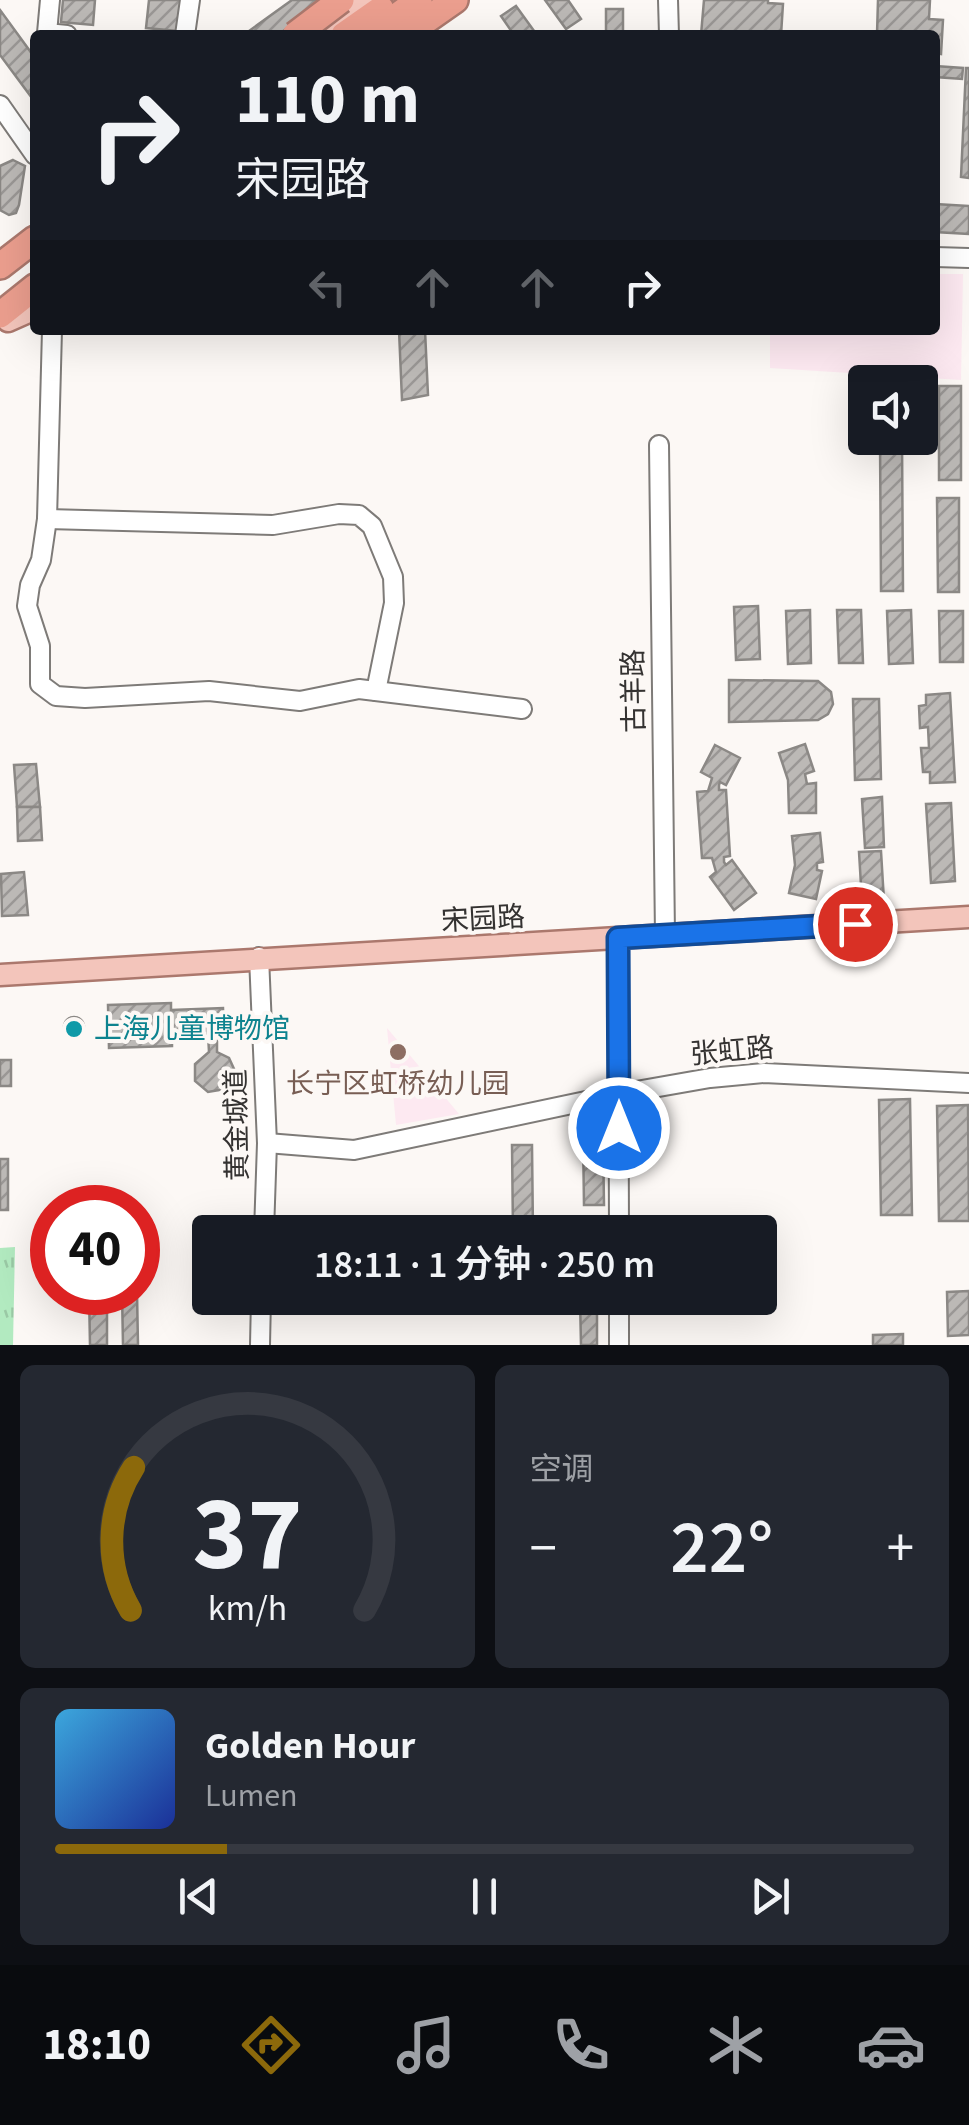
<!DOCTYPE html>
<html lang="zh">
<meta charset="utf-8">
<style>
:root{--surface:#171b24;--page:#242831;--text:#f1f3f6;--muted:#9ea1a6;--line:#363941;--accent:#8c690b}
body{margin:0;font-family:"Source Sans 3","Noto Sans SC",sans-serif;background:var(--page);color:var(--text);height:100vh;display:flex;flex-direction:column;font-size:38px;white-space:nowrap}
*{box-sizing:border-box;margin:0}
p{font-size:32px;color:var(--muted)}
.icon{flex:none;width:55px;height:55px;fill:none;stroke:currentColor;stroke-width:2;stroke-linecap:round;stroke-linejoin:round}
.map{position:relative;height:1345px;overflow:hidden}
.details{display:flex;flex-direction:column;gap:20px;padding:20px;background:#0d0f14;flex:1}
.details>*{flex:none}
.guide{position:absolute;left:30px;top:30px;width:910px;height:305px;border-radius:10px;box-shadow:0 10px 40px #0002;background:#171b24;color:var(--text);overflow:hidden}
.buttons{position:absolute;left:848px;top:365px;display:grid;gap:20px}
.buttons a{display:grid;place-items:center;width:90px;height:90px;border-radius:10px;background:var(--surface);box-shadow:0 10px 40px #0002;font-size:50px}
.speed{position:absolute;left:30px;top:1185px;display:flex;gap:20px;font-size:50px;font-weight:700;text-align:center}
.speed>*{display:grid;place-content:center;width:130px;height:130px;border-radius:50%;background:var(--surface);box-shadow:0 10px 40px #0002;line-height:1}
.speed .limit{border:15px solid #d22;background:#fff;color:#111}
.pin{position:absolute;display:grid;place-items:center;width:85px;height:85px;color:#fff;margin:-42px;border:5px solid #fff;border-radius:50%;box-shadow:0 2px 10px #0007}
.me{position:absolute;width:110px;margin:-55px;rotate:0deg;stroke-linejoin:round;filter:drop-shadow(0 0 8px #0008)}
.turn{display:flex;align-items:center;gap:35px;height:210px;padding:0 40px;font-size:45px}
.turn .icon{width:130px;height:130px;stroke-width:2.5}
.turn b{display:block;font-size:70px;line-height:85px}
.lanes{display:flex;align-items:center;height:95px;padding:0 40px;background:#0003;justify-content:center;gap:50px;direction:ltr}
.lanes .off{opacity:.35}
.big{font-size:75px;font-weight:600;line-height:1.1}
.details .tile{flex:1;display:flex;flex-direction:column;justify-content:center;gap:15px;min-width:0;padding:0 35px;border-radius:15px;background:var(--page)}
.details .dial{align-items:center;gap:0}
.dial svg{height:260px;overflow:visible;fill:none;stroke:var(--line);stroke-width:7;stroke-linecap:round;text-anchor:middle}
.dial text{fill:var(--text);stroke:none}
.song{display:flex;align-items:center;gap:30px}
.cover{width:120px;height:120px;border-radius:15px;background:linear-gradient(135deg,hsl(200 70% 55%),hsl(230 70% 35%))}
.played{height:10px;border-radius:5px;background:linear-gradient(90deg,var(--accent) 20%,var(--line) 20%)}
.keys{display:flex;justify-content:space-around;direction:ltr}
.heat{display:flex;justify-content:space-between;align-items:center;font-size:55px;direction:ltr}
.details .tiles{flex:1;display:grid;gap:20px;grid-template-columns:1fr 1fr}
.tile:last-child{grid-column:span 2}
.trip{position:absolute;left:192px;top:1215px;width:585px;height:100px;border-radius:10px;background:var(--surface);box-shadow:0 10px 40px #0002;font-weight:600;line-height:100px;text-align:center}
.tabs{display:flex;height:160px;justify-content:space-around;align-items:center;background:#090b0e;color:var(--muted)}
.tabs .icon{width:70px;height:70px}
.tabs .active{color:var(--accent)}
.tabs b{font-size:45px;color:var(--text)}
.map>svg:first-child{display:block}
</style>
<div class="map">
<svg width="969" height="1345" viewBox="0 0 969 1345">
<defs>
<pattern id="park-tufts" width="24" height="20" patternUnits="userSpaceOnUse" patternTransform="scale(2.5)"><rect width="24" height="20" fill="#b2eac0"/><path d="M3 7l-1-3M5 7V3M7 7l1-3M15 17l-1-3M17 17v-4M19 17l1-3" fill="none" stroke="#9ac9a5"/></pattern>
<pattern id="building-hatch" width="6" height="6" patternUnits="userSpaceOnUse" patternTransform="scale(2.5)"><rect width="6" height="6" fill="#bcb9b6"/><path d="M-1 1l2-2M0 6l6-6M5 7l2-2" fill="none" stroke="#9a9795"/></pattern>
</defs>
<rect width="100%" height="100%" fill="#fcf8f5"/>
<g fill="#fde9f1">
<path d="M935,274H963L961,380L770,368V330H935Z"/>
<path d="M387,1028L459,1114L396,1125Z"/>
</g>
<path fill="url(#park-tufts)" d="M15,1247L13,1345H0V1248Z"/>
<g fill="url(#building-hatch)" stroke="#8b8885" stroke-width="2.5">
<path d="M63,0H95L93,25L61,22Z"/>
<path d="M149,0H181L178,31L146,28Z"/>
<path d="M292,0H318L320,4L278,35H252L249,31Z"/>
<path d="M545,0H568L581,19L566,29Z"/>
<path d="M704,0H768V3L783,4L781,35H701Z"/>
<path d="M878,0H930L929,19L943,20L941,54L935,53V35H877Z"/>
<path d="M516,6L537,35H514L501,16Z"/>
<rect x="606" y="9" width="17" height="26"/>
<path d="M0,10L35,58V95L32,98L0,55Z"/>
<path d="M935,66L963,68L962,79L935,77Z"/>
<path d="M966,68H969V178L961,177Z"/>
<path d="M13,160L25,166L19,205L16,213L9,215L0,210V166Z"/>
<path d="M935,204L969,206V234L935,232Z"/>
<path d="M399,330H425L428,395L402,400Z"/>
<rect x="939" y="386" width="22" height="94"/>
<path d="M880,438H902L903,591H881Z"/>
<path d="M937,498H959V592H938Z"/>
<path d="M758,606L760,659L736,660L734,607Z"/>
<path d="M810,610L811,663L788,664L786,611Z"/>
<path d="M837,610H861L863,663H839Z"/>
<path d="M911,610L913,663L889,664L887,611Z"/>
<path d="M939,611H963V662H940Z"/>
<path d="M729,680L818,681L831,692L833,704L828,714L818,720L729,722Z"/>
<path d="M950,693L955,782L930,783V772H923L921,748H929L928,727L920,728L919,706L926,705V695Z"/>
<path d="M853,699H879L881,779L855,780Z"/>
<path d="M805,744L814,771L805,774L807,784L816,783V813H789L788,780L779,753Z"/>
<path d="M715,745L740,758L726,785L720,782L719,785V790H726L730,856L724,857V862L726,865L732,860L756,893L734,910L710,877L716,872L712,858H702L697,792L708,791L712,778L701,772Z"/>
<path d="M36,764L40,807H17L14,765Z"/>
<path d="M882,797L884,847L865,848L862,799Z"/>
<path d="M951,803L955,881L931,883L926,804Z"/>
<path d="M17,807H40L42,840L18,841Z"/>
<path d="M820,833L823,862L817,863V870L822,871L816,899L789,893L795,865L792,836Z"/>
<path d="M881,851L884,901L862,902L859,852Z"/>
<path d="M24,872L28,915L2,916L1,874Z"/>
<path d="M171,1003V1010L223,1008L224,1033L217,1034V1052L229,1058L234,1069L232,1080L225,1089L208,1092L195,1081V1064L209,1052L208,1034H197V1029L172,1030V1046L109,1048L108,1005Z"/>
<circle cx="74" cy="1027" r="10"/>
<rect x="0" y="1060" width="11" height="26"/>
<path d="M910,1099L912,1215H881L879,1100Z"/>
<path d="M968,1105L969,1221H939L937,1106Z"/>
<path d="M583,1136H603L604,1205H584Z"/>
<path d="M512,1145H532L533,1232H513Z"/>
<rect x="0" y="1159" width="8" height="51"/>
<path d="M969,1291V1335L948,1336L947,1292Z"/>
<path d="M89,1292H107V1345H90Z"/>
<path d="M122,1292H137L138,1345H123Z"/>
<path d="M580,1298H597V1345H581Z"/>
<path d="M903,1334V1345H873V1335Z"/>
</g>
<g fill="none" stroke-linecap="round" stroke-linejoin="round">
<g stroke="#7e7b78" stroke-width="22">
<g id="minor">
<path d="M50,0L47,33L67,35"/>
<path d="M668,0L669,35"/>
<path d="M185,35L190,0"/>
<path d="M0,105L35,155"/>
<path d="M935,257L969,258"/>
<path d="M52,330L47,519L41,560L30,585L27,606L40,646V684L56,696L85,698L209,691L300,701L359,689L522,709"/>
<path d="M659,445L665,935"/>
<path d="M47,519L273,525L339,514L359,515L372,526L393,577L394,603L376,691"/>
<path d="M618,938L619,1232"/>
<path d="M259,957L267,1143L264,1232"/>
<path d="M267,1143L354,1150L619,1094L710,1078L764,1073L969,1083"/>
<path d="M619,1298V1345"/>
<path d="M260,1345L261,1298"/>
</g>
</g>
<g stroke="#ab786d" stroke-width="25">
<g id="major">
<path d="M315,35L364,0"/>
<path d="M8,321L35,309"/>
<path d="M0,975L969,917"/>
</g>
</g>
<g stroke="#ab786d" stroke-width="30">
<g id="highway">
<path d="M344,35L381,9"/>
<path d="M371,35L419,0"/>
<path d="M405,35L455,0"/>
<path d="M0,266L35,239"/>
<path d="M0,315L35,287"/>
</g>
</g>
<use href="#minor" stroke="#fff" stroke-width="18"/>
<use href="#major" stroke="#f3c5bb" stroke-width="20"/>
<use href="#highway" stroke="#eb9e8e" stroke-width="25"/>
<g stroke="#ab786d" stroke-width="30" stroke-linecap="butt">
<path id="highway-bridge" d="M295,35L341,0"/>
</g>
<use href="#highway-bridge" stroke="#eb9e8e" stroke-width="25"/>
</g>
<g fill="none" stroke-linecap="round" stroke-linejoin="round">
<g stroke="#114b97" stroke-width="25">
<path id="route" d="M619,1128L618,938L855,924"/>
</g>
<use href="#route" stroke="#1a73e8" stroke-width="18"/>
</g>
<circle fill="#0f9aa8" stroke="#fcf8f5" stroke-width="4" cx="74" cy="1029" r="10"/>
<circle fill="#8d6e63" stroke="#fcf8f5" stroke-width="4" cx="398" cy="1052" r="10"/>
<g text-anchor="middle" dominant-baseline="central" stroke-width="8" stroke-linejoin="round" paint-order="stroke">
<g font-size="28" fill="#343231" stroke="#fcf8f5">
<text transform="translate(634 691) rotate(-91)">古羊路</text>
<text transform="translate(483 919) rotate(-3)">宋园路</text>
<text transform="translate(732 1051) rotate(-5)">张虹路</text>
<text transform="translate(237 1125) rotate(-91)">黄金城道</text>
</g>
<g font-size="28" fill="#0d838f" stroke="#fcf8f5" text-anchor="start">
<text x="94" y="1029">上海儿童博物馆</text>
</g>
<g font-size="28" fill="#785e54" stroke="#fcf8f5">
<text x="398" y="1084">长宁区虹桥幼儿园</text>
</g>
</g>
</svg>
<div class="buttons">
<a><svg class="icon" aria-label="sound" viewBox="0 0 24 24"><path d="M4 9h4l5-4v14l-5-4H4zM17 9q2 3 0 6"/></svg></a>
</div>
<div class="speed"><div class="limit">40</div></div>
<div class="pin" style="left:855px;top:924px;background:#d93025"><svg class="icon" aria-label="arrive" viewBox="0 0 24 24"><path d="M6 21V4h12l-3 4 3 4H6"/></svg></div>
<svg class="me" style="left:619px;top:1128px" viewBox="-20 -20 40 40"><circle r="17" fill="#1a73e8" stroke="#fff" stroke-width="3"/><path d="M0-11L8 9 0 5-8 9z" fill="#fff"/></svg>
<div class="trip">18:11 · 1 分钟 · 250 m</div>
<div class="guide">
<div class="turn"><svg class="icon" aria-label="right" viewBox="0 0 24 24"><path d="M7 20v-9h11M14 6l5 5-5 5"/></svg><div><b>110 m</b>宋园路</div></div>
<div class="lanes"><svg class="icon off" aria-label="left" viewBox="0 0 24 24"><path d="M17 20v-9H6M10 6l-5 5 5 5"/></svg><svg class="icon off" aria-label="ahead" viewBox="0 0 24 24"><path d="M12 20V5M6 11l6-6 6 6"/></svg><svg class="icon off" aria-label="ahead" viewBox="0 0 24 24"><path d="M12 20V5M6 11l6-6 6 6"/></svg><svg class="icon" aria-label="right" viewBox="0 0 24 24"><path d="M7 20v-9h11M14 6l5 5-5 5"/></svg></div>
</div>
</div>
<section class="details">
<div class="tiles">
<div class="tile dial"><svg viewBox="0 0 100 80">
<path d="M14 69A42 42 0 1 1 86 69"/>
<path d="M14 69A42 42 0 0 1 15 25" stroke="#8c690b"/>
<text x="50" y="56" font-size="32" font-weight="700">37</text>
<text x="50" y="72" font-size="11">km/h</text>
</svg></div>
<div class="tile"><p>空调</p>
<div class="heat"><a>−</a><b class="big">22°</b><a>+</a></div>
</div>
<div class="tile">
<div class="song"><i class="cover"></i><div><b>Golden Hour</b><p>Lumen</p></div></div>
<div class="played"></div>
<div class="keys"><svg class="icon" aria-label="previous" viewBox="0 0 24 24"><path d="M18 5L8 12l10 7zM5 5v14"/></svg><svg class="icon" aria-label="pause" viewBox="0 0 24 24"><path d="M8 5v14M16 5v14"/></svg><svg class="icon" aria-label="next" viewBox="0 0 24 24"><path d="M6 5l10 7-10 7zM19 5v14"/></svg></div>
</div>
</div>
</section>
<nav class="tabs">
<b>18:10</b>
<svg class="icon active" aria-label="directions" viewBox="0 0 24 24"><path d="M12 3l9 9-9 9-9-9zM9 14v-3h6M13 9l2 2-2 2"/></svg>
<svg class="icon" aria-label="music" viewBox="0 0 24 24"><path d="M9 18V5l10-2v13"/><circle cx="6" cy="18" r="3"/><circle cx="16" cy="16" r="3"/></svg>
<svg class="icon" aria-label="phone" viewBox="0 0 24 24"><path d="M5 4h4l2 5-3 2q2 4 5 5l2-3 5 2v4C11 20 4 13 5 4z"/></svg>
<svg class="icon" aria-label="climate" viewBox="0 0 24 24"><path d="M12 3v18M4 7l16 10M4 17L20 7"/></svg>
<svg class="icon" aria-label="car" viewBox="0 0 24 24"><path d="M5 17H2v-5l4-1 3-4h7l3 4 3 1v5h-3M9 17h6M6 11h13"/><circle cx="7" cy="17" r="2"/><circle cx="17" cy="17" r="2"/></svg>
</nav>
